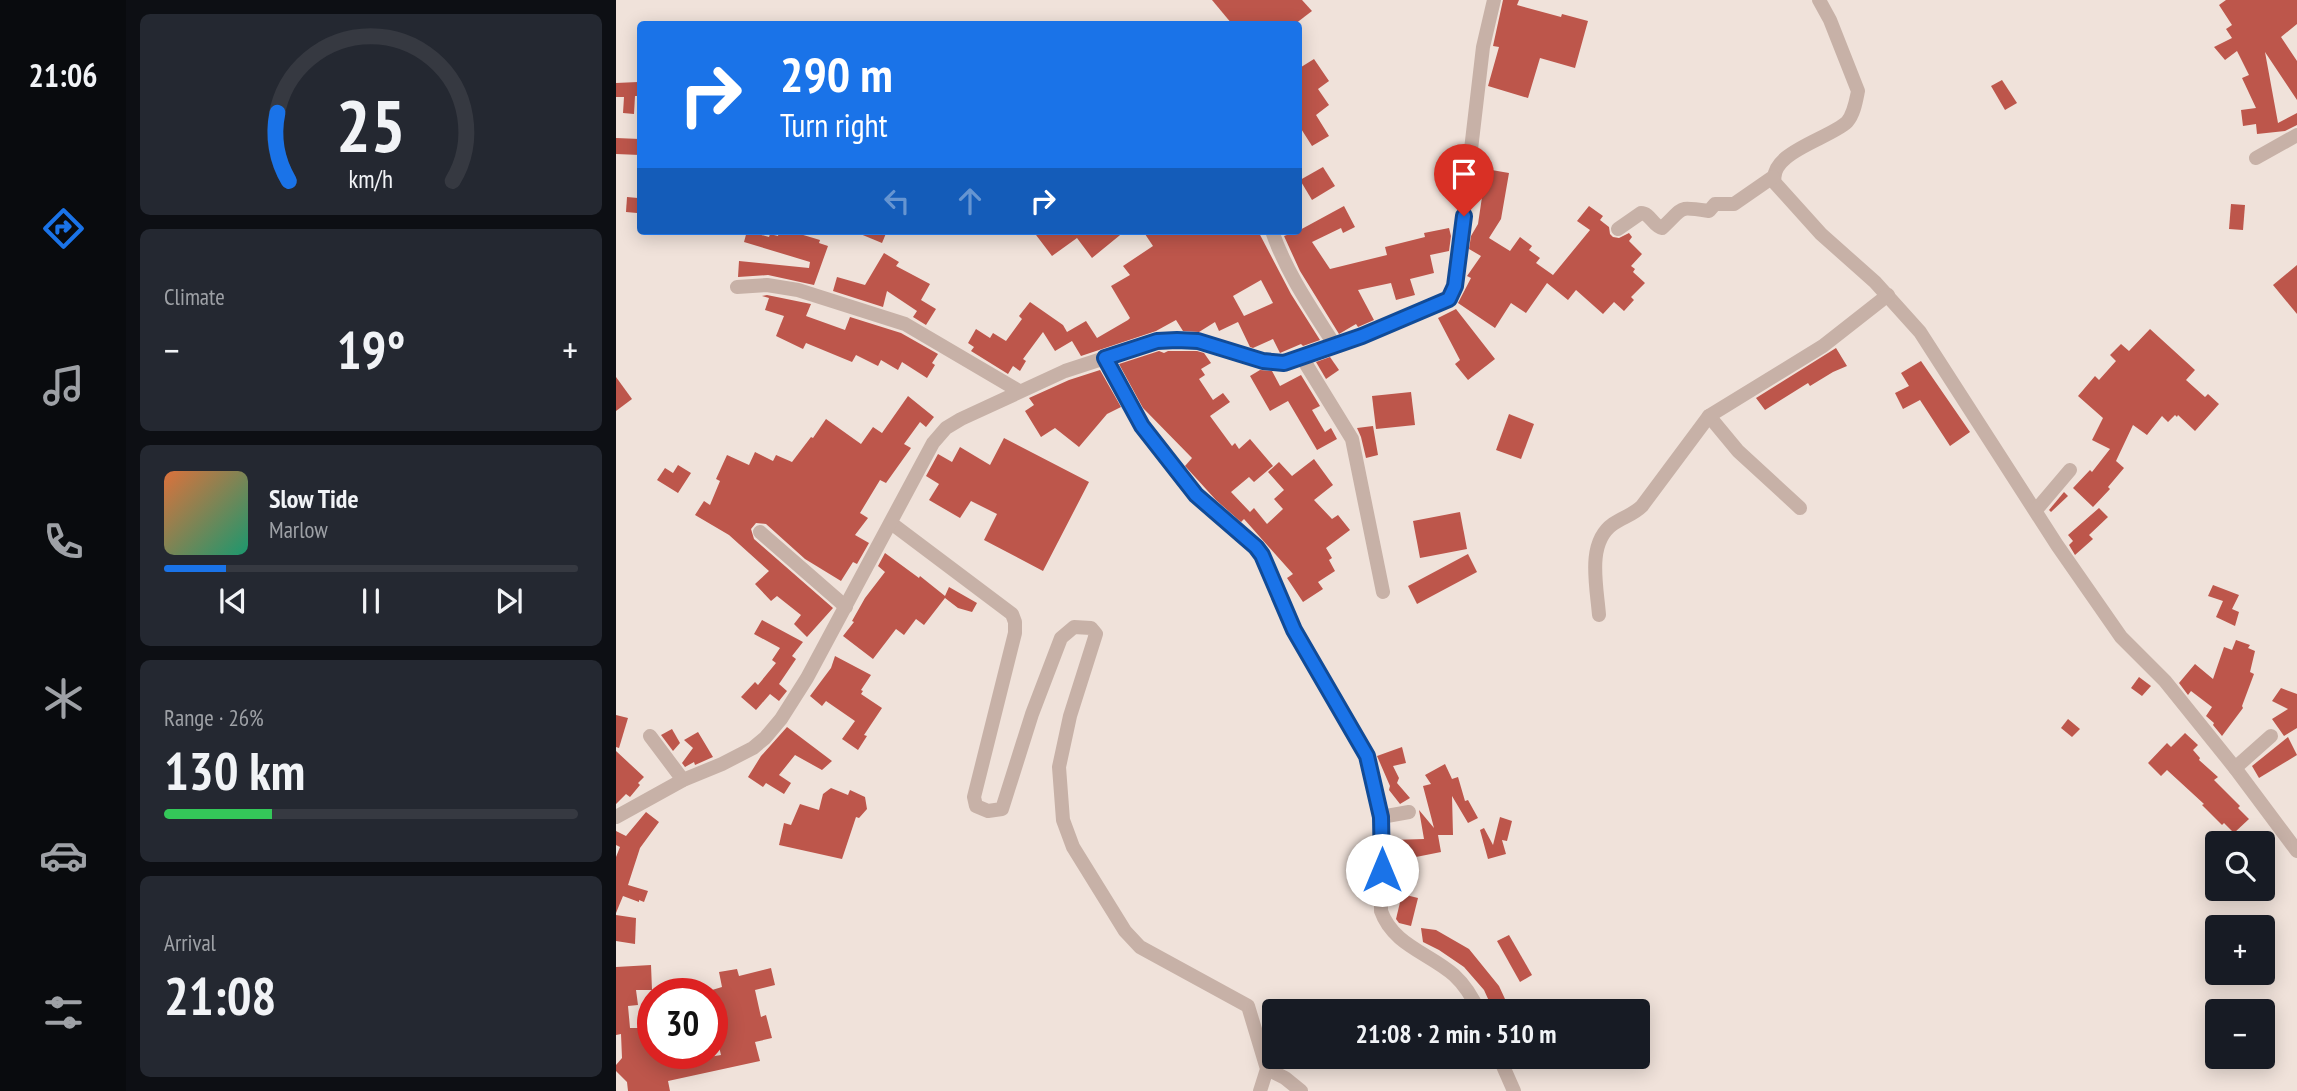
<!DOCTYPE html>
<meta charset="utf-8">
<style>
:root{--surface:#171b24;--page:#242831;--text:#f1f3f6;--muted:#9ea1a6;--line:#363941;--accent:#1a73e8}
body{margin:0;font-family:"PT Sans Narrow",sans-serif;background:var(--page);color:var(--text);height:100vh;display:flex;flex-direction:column;font-size:26px;white-space:nowrap}
*{box-sizing:border-box;margin:0}
p{font-size:23px;color:var(--muted)}
.icon{flex:none;width:38px;height:38px;fill:none;stroke:currentColor;stroke-width:2;stroke-linecap:round;stroke-linejoin:round}
.map{position:relative;flex:1;overflow:hidden}
.details{display:flex;flex-direction:column;gap:14px;padding:14px;background:#0d0f14;width:490px}
.details>*{flex:none}
.hud{position:absolute;left:21px;top:21px;width:665px;height:214px;border-radius:7px;box-shadow:0 4px 18px #0003;background:#1a73e8;color:#fff;overflow:hidden}
.fabs{position:absolute;left:1589px;top:831px;display:grid;gap:14px}
.fabs a{display:grid;place-items:center;width:70px;height:70px;border-radius:7px;background:var(--surface);box-shadow:0 4px 18px #0003;font-size:35px}
.speed{position:absolute;left:21px;top:978px;display:flex;gap:14px;font-size:35px;font-weight:700;text-align:center}
.speed>*{display:grid;place-content:center;width:91px;height:91px;border-radius:50%;background:var(--surface);box-shadow:0 4px 18px #0003;line-height:1}
.speed .limit{border:10px solid #d22;background:#fff;color:#111}
.pin{position:absolute;display:grid;place-items:center;width:60px;height:60px;color:#fff;margin:-72px -30px;border-radius:50% 50% 50% 0;rotate:-45deg;box-shadow:0 0 7px #0007}
.pin .icon{rotate:45deg}
.me{position:absolute;width:77px;margin:-38px;rotate:0deg;stroke-linejoin:round;filter:drop-shadow(0 0 5px #0008)}
.turn{display:flex;align-items:center;gap:24px;height:147px;padding:0 28px;font-size:32px}
.turn .icon{width:91px;height:91px;stroke-width:2.5}
.turn b{display:block;font-size:49px;line-height:60px}
.lanes{display:flex;align-items:center;height:66px;padding:0 28px;background:#0003;justify-content:center;gap:35px;direction:ltr}
.lanes .off{opacity:.35}
.big{font-size:52px;font-weight:600;line-height:1.1}
.details .tile{flex:1;display:flex;flex-direction:column;justify-content:center;gap:10px;min-width:0;padding:0 24px;border-radius:10px;background:var(--page)}
.details .dial{align-items:center;gap:0}
.dial svg{height:182px;overflow:visible;fill:none;stroke:var(--line);stroke-width:7;stroke-linecap:round;text-anchor:middle}
.dial text{fill:var(--text);stroke:none}
.song{display:flex;align-items:center;gap:21px}
.cover{width:84px;height:84px;border-radius:10px;background:linear-gradient(135deg,hsl(20 70% 55%),hsl(160 70% 35%))}
.played{height:7px;border-radius:4px;background:linear-gradient(90deg,var(--accent) 15%,var(--line) 15%)}
.keys{display:flex;justify-content:space-around;direction:ltr}
.heat{display:flex;justify-content:space-between;align-items:center;font-size:38px;direction:ltr}
.charge{height:10px;border-radius:5px;background:linear-gradient(90deg,#34c759 26%,var(--line) 0)}
.trip{position:absolute;left:646px;top:999px;width:388px;height:70px;border-radius:7px;background:var(--surface);box-shadow:0 4px 18px #0003;font-weight:600;line-height:70px;text-align:center}
main{display:flex;flex:1;min-height:0}
.tab-bar{display:flex;flex-direction:column;width:126px;justify-content:space-around;align-items:center;background:#090b0e;color:var(--muted)}
.tab-bar .icon{width:49px;height:49px}
.tab-bar .active{color:var(--accent)}
.tab-bar b{font-size:32px;color:var(--text)}
.map>svg:first-child{display:block}
</style>
<main>
<nav class="tab-bar">
<b>21:06</b>
<svg class="icon active" aria-label="directions" viewBox="0 0 24 24"><path d="M12 3l9 9-9 9-9-9zM9 14v-3h6M13 9l2 2-2 2"/></svg>
<svg class="icon" aria-label="music" viewBox="0 0 24 24"><path d="M9 18V5l10-2v13"/><circle cx="6" cy="18" r="3"/><circle cx="16" cy="16" r="3"/></svg>
<svg class="icon" aria-label="phone" viewBox="0 0 24 24"><path d="M5 4h4l2 5-3 2q2 4 5 5l2-3 5 2v4C11 20 4 13 5 4z"/></svg>
<svg class="icon" aria-label="climate" viewBox="0 0 24 24"><path d="M12 3v18M4 7l16 10M4 17L20 7"/></svg>
<svg class="icon" aria-label="car" viewBox="0 0 24 24"><path d="M5 17H2v-5l4-1 3-4h7l3 4 3 1v5h-3M9 17h6M6 11h13"/><circle cx="7" cy="17" r="2"/><circle cx="17" cy="17" r="2"/></svg>
<svg class="icon" aria-label="filters" viewBox="0 0 24 24"><path d="M4 7h16M4 17h16"/><circle cx="9" cy="7" r="2"/><circle cx="15" cy="17" r="2"/></svg>
</nav>
<section class="details">
<div class="tile dial"><svg viewBox="0 0 100 80">
<path d="M14 69A42 42 0 1 1 86 69"/>
<path d="M14 69A42 42 0 0 1 9 39" stroke="#1a73e8"/>
<text x="50" y="56" font-size="32" font-weight="700">25</text>
<text x="50" y="72" font-size="11">km/h</text>
</svg></div>
<div class="tile"><p>Climate</p>
<div class="heat"><a>−</a><b class="big">19°</b><a>+</a></div>
</div>
<div class="tile">
<div class="song"><i class="cover"></i><div><b>Slow Tide</b><p>Marlow</p></div></div>
<div class="played"></div>
<div class="keys"><svg class="icon" aria-label="previous" viewBox="0 0 24 24"><path d="M18 5L8 12l10 7zM5 5v14"/></svg><svg class="icon" aria-label="pause" viewBox="0 0 24 24"><path d="M8 5v14M16 5v14"/></svg><svg class="icon" aria-label="next" viewBox="0 0 24 24"><path d="M6 5l10 7-10 7zM19 5v14"/></svg></div>
</div>
<div class="tile"><p>Range · 26%</p><b class="big">130 km</b><div class="charge"></div></div>
<div class="tile"><p>Arrival</p><b class="big">21:08</b></div>
</section>
<div class="map">
<svg width="1681" height="1091" viewBox="0 0 1681 1091">
<rect width="100%" height="100%" fill="#f0e2da"/>
<g fill="#bd564b" fill-rule="evenodd">
<path d="M596,0H686L696,11L679,24H616Z"/>
<path d="M887,0H903L901,5L945,17L946,14L972,21L959,68L924,58L912,98L872,86L883,47L877,46Z"/>
<path d="M1610,0H1681V24L1665,37L1681,61V100L1649,52L1662,123L1681,113V125L1669,131L1641,134L1640,124L1627,126L1625,110L1640,108L1626,78L1633,75L1621,51L1609,60L1598,47L1616,38L1610,29L1616,25L1603,5Z"/>
<path d="M698,59L713,81L702,89L713,105L700,115L713,136L696,146L682,124V69Z"/>
<path d="M1386,80L1401,103L1389,110L1375,86Z"/>
<path d="M22,82L23,96H19L18,114L7,113L8,97H0V83Z"/>
<path d="M0,138L24,139V155L0,154Z"/>
<path d="M707,167L719,186L696,200L684,180Z"/>
<path d="M864,168L893,173L885,219L873,238L894,251L904,237L916,246L913,250L924,258L920,263L937,275L974,230L961,221L973,206L987,216L984,220L993,227L994,234L997,237L1003,238L1013,233L1016,237L1013,241L1026,254L1015,266L1019,269L1017,272L1029,283L1015,297L1018,300L1008,311L998,302L987,314L960,290L952,300L931,283L910,313L895,303L879,328L842,303L855,278L851,276L865,256L853,249L855,236L862,224L866,197L860,196Z"/>
<path d="M11,197L22,198L21,213L10,212Z"/>
<path d="M1615,204L1629,205L1627,230L1613,229Z"/>
<path d="M728,206L739,227L727,233L725,228L696,242L714,269L771,255L769,247L809,237L808,233L833,228L835,236L833,251L814,255L818,273L794,279L799,295L780,300L775,283L742,290L758,320L742,327L740,324L723,334L684,271L668,236L682,231Z"/>
<path d="M131,231L153,237L154,234L162,236L163,231H174L204,240L203,243L212,246L198,285L152,275L122,277L123,261L193,268L194,262L128,242Z"/>
<path d="M237,231H271L266,243Z"/>
<path d="M417,231H509L476,258L461,238L436,256Z"/>
<path d="M527,231H642L675,294L704,340L687,346L685,344L664,353L657,339L637,348L634,347L622,322L603,331L599,322L583,332L567,331L560,320L540,331L465,356L456,341L439,351L427,332L407,359L410,361L404,371L397,366L392,374L355,351L358,347L352,343L360,329L374,338L377,333L390,341L406,319L403,316L414,302L447,325L451,332L470,321L481,338L512,320L514,318L495,286L514,275L507,266L537,246ZM645,280L657,303L628,316L617,296Z"/>
<path d="M268,253L283,262L280,266L314,284L305,300L320,309L310,325L297,317L301,311L271,291L267,307L217,291L221,277L249,285Z"/>
<path d="M1681,265V314L1657,285Z"/>
<path d="M151,295L195,304L190,316L229,330L234,317L285,333L322,354L316,363L319,365L311,378L286,362L282,370L265,360L262,366L240,355L236,362L190,343L187,349L160,336L168,316L149,310L153,298L146,296Z"/>
<path d="M840,309L879,359L852,380L839,364L844,360L822,318Z"/>
<path d="M1534,329L1579,370L1570,380L1589,397L1592,394L1603,404L1579,431L1562,415L1561,417L1559,415L1552,422L1546,416L1531,435L1517,425L1500,461L1508,468L1492,487L1494,489L1477,507L1457,488L1474,470L1476,472L1494,449L1476,440L1487,418L1462,396L1479,376L1483,380L1500,361L1494,355L1505,344L1513,351Z"/>
<path d="M1220,348L1231,366L1217,372L1194,386L1192,383L1149,410L1140,398Z"/>
<path d="M543,351L548,353L552,351H581L588,353L595,363L585,369L589,375L583,379L597,400L607,393L614,402L594,416L616,446L619,443L623,449L634,439L657,466L638,482L633,477L615,492L634,512L638,508L651,524L667,509L658,499L668,490L652,472L663,462L676,476L698,459L717,485L698,500L716,519L722,515L734,530L710,548L716,558L713,560L719,571L702,582L707,589L687,602L671,578L677,574L628,519L625,522L600,500L569,466L576,458L527,408L503,364Z"/>
<path d="M714,357L723,370L710,379L700,362Z"/>
<path d="M1305,361L1354,432L1334,446L1304,400L1287,409L1279,393L1293,386L1285,373Z"/>
<path d="M484,370L505,407L491,414L463,447L439,428L425,437L409,411L418,405L413,398L453,380Z"/>
<path d="M644,370L656,371L664,386L685,375L704,406L696,410L709,432L715,428L721,439L701,450L672,401L654,411L634,376Z"/>
<path d="M0,377L16,399L0,411Z"/>
<path d="M795,392L799,425L760,429L756,396Z"/>
<path d="M292,396L318,417L310,427L304,422L288,444L295,448L270,483L264,480L244,513L252,518L239,535L253,543L241,564L237,562L225,581L189,559L150,524L140,523L135,529L138,539L217,608L191,637L178,624L185,615L161,596L155,601L139,584L153,571L113,535L79,515L88,501L94,505L104,481L100,479L111,455L133,465L139,452L157,461L160,455L176,462L195,437L197,438L210,419L245,444L257,427L266,433Z"/>
<path d="M893,414L918,424L905,459L880,450Z"/>
<path d="M757,426L762,455L750,458L745,437L741,428Z"/>
<path d="M388,438L473,482L427,571L368,540L381,514L355,501L344,518L313,500L323,484L310,476L322,454L336,462L344,447L374,465Z"/>
<path d="M62,465L75,473L62,493L41,480L49,468L57,473Z"/>
<path d="M1448,492L1452,496L1435,512L1433,510Z"/>
<path d="M1483,508L1492,517L1473,535L1477,539L1459,555L1453,545L1457,541L1452,535Z"/>
<path d="M844,512L851,549L804,558L797,521Z"/>
<path d="M269,553L303,578L304,576L329,596L333,587L361,603L356,612L342,608L329,598L308,625L300,619L288,635L280,629L257,659L227,636L238,622L236,621L249,598L269,572L262,566Z"/>
<path d="M852,554L861,572L801,604L792,586Z"/>
<path d="M1597,585L1623,595L1616,609L1623,612L1619,626L1600,617L1607,601L1592,596Z"/>
<path d="M146,620L187,642L176,656L180,659L163,684L171,691L163,701L154,694L140,710L125,697L139,682L142,685L160,663L156,660L164,648L138,634Z"/>
<path d="M1620,640L1634,645L1632,648L1639,651L1634,672L1638,674L1626,706L1627,708L1606,736L1597,725L1598,723L1590,716L1596,707L1575,691L1572,695L1563,683L1579,664L1597,679L1608,647L1616,650Z"/>
<path d="M219,656L255,675L245,690L247,691L245,694L266,708L248,735L251,736L242,750L226,739L239,721L210,701L206,706L194,696L215,668Z"/>
<path d="M1523,677L1535,686L1526,696L1515,688Z"/>
<path d="M1665,688L1681,694V728L1668,736L1656,719L1672,709L1656,701Z"/>
<path d="M0,715L12,718L3,748L0,747Z"/>
<path d="M1452,719L1464,729L1456,737L1445,728Z"/>
<path d="M171,727L216,761L206,770L179,755L163,775L175,783L168,794L150,783L147,787L132,777L145,756Z"/>
<path d="M56,729L64,743L57,751L45,735Z"/>
<path d="M82,732L97,757L79,765L78,762L69,767L66,763L77,748L68,740Z"/>
<path d="M1569,733L1582,745L1577,750L1584,758L1583,760L1602,777L1598,780L1624,806L1622,808L1633,819L1618,833L1608,823L1606,825L1586,805L1588,804L1551,770L1545,776L1532,763L1551,743L1555,747Z"/>
<path d="M1672,737L1681,755L1643,778L1636,766Z"/>
<path d="M786,747L790,763L777,766L783,778L781,783L794,798L784,804L773,790L774,786L761,756Z"/>
<path d="M0,751L28,777L22,783L24,785L14,797L10,794L0,804Z"/>
<path d="M829,764L836,779L842,777L849,801L852,800L862,818L852,823L836,796L837,835H822L825,852L800,857L795,887L785,886L790,857L775,858V840L808,839L803,810L818,828L807,786L815,784L809,775Z"/>
<path d="M215,788L232,795L234,790L249,797L251,809L243,818L240,817L226,859L163,845L168,823L175,825L184,804L203,810L207,794Z"/>
<path d="M30,812L43,822L24,848L12,885L32,891L28,902L23,900V902L7,896L0,913V857L4,847L0,845V831L10,836Z"/>
<path d="M884,817L896,821L891,841L886,840L890,854L872,859L864,830L868,828L877,845Z"/>
<path d="M786,894L802,898L795,926L783,923L780,919Z"/>
<path d="M0,915L20,918L19,944L0,941Z"/>
<path d="M805,928L820,930L853,949L883,986L895,1012H878L868,990L848,967L823,950L807,942Z"/>
<path d="M893,935L916,975L904,982L881,941Z"/>
<path d="M35,965L36,990H20L22,1005L12,1006L14,1028H37V1054H69V1061L105,1055L96,1017V990L106,987L103,972L121,969L123,976L155,968L159,985L139,990L145,1017L150,1015L156,1038L139,1042L144,1061L52,1081L54,1091H12L11,1082L0,1071V1065L6,1058L5,1034L0,1035V967Z"/>
</g>
<g fill="none" stroke-linecap="round" stroke-linejoin="round">
<g stroke="#c7b1a7" stroke-width="14">
<path d="M1203,0L1214,20L1242,91C1240,101 1238,114 1231,122C1213,139 1151,153 1159,183L1205,234L1259,282L1304,332L1441,545L1505,637L1549,681L1619,768L1681,851"/>
<path d="M1640,158L1681,135"/>
<path d="M1002,229L1025,213C1034,213 1037,226 1046,228C1069,207 1060,206 1093,211L1099,204H1118L1157,177"/>
<path d="M656,231C670,272 695,308 718,344"/>
<path d="M121,287L151,285L182,290L289,324L403,391"/>
<path d="M685,356L736,439L767,592"/>
<path d="M489,358L526,426L580,495L640,547L646,555L678,630L751,756L765,817V911C777,945 813,953 838,975C850,986 857,998 863,1012"/>
<path d="M1093,416L1122,451L1184,508"/>
<path d="M1420,510L1454,470"/>
<path d="M275,523L396,614L399,622V633L358,797L360,806L372,811L386,809L416,714L445,638L458,627L475,628L480,634L454,716L443,767L447,820L457,847L509,931L524,947L632,1006L651,1069L644,1091"/>
<path d="M144,532L230,607"/>
<path d="M983,615C981,587 970,543 997,524C1007,517 1017,515 1026,506L1093,416L1207,346L1272,295"/>
<path d="M34,736L67,780"/>
<path d="M1619,768L1655,736"/>
<path d="M0,817L67,780L106,764L137,748L149,738L165,719L191,678L317,443L330,428L345,419L449,371L541,341H582L647,361L668,363L746,336L833,299L839,286L867,47L878,0"/>
<path d="M765,817L793,812"/>
<path d="M883,1057L898,1091"/>
<path d="M651,1069L669,1078L685,1091"/>
</g>
</g>
<g fill="none" stroke-linecap="round" stroke-linejoin="round">
<g stroke="#114b97" stroke-width="18">
<path id="route" d="M766,870L765,817L751,756L678,630L646,555L640,547L580,495L526,426L489,358L541,341L561,340L582,341L647,361L668,363L746,336L833,299L839,286L848,216"/>
</g>
<use href="#route" stroke="#1a73e8" stroke-width="12"/>
</g>
</svg>
<div class="fabs">
<a><svg class="icon" aria-label="search" viewBox="0 0 24 24"><circle cx="10" cy="10" r="6"/><path d="M15 15l6 6"/></svg></a>
<a>+</a>
<a>−</a>
</div>
<div class="speed"><div class="limit">30</div></div>
<div class="pin" style="left:848px;top:216px;background:#d93025"><svg class="icon" aria-label="arrive" viewBox="0 0 24 24"><path d="M6 21V4h12l-3 4 3 4H6"/></svg></div>
<svg class="me" style="left:766px;top:870px" viewBox="-20 -20 40 40"><circle r="19" fill="#fff"/><path d="M0-13L10 11 0 6-10 11z" fill="#1a73e8"/></svg>
<div class="trip">21:08 · 2 min · 510 m</div>
<div class="hud">
<div class="turn"><svg class="icon" aria-label="right" viewBox="0 0 24 24"><path d="M7 20v-9h11M14 6l5 5-5 5"/></svg><div><b>290 m</b>Turn right</div></div>
<div class="lanes"><svg class="icon off" aria-label="left" viewBox="0 0 24 24"><path d="M17 20v-9H6M10 6l-5 5 5 5"/></svg><svg class="icon off" aria-label="ahead" viewBox="0 0 24 24"><path d="M12 20V5M6 11l6-6 6 6"/></svg><svg class="icon" aria-label="right" viewBox="0 0 24 24"><path d="M7 20v-9h11M14 6l5 5-5 5"/></svg></div>
</div>
</div>
</main>
